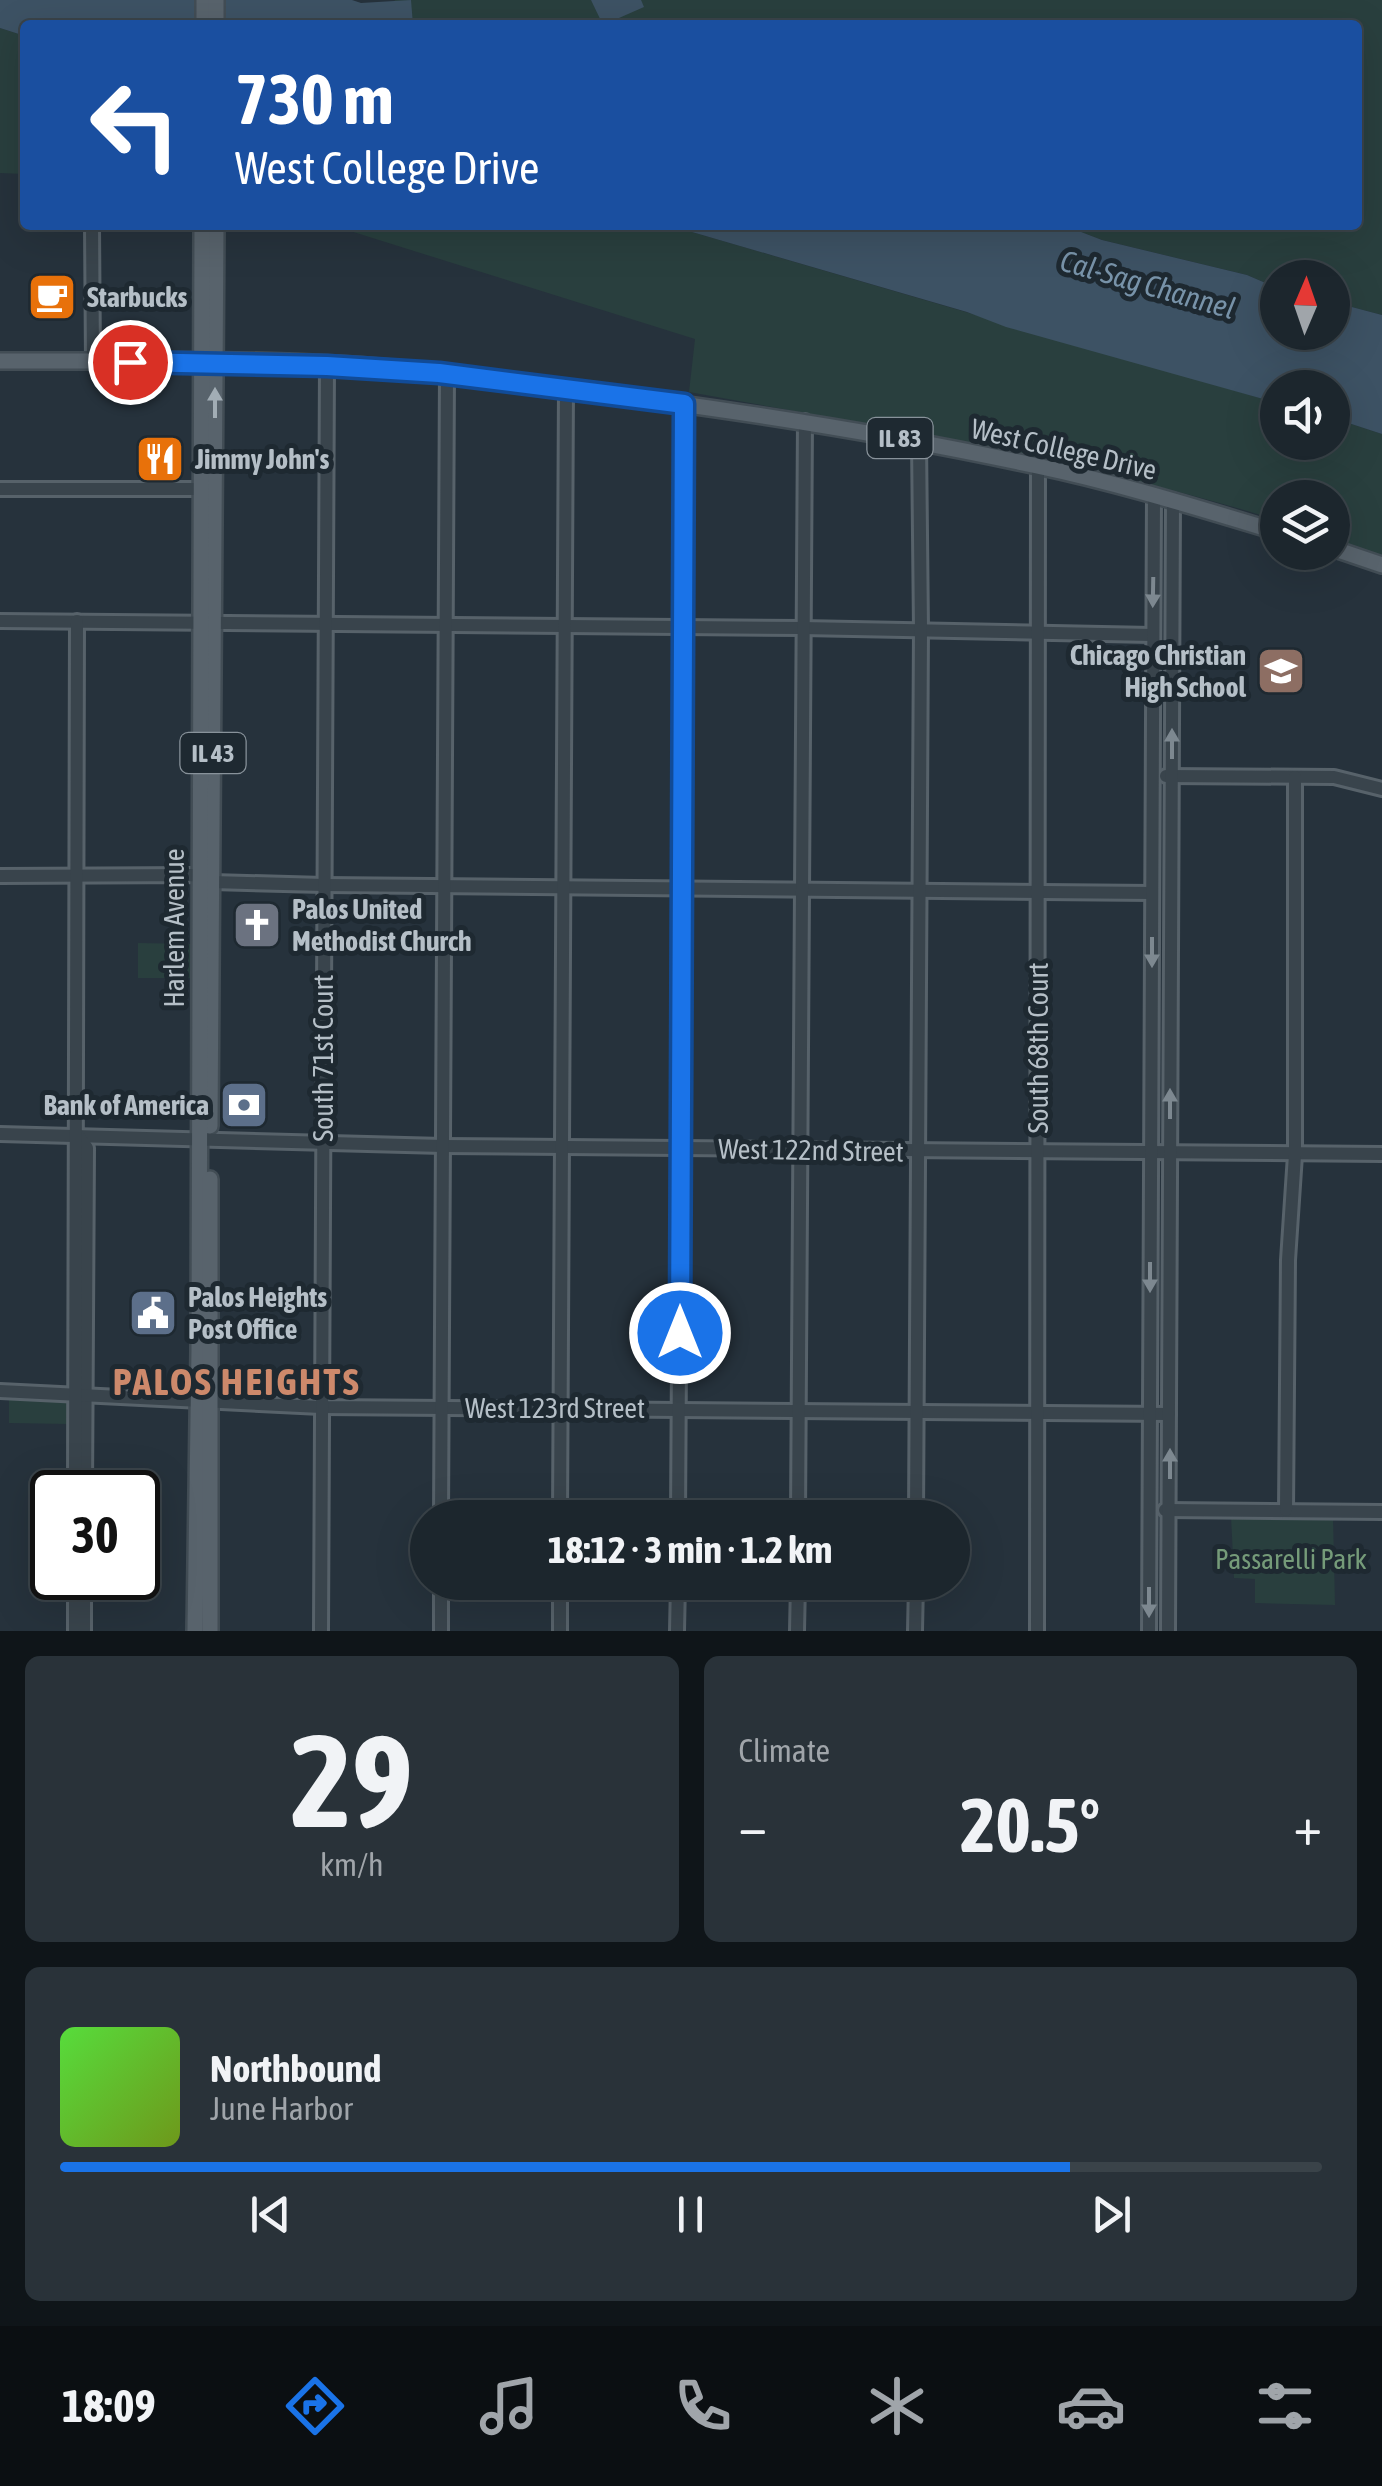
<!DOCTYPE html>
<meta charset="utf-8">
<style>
:root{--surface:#1c262d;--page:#293239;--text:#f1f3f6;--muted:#a0a5aa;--line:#3a4349;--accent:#1a73e8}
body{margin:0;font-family:"Asap Condensed",sans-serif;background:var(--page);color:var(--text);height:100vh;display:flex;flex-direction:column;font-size:38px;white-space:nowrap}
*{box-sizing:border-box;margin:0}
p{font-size:32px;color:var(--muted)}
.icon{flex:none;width:55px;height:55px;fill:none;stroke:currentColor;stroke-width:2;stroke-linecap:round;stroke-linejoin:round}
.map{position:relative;height:1631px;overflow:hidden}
.sheet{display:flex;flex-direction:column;gap:25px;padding:25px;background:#0f1519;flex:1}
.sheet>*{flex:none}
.guide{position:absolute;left:20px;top:20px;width:1342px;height:210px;border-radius:10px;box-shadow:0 10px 40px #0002,0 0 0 2px var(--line);background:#1a4fa0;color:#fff;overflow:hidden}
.needle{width:65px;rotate:2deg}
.controls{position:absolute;left:1260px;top:260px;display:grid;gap:20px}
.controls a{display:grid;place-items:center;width:90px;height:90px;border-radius:50%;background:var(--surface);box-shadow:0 10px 40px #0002,0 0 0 2px var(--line);font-size:50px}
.speed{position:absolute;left:30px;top:1470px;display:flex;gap:20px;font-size:50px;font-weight:700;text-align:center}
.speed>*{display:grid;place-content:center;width:130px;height:130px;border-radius:50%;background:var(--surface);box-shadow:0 10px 40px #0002,0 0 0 2px var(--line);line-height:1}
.speed .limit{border:5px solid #111;border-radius:15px;background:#fff;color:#111}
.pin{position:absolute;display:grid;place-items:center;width:85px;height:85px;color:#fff;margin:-42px;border:5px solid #fff;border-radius:50%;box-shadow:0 2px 10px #0007}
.me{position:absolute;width:110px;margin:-55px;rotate:0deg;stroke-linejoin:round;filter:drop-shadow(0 0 8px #0008)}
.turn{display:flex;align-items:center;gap:35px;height:210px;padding:0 50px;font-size:45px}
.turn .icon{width:130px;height:130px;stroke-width:2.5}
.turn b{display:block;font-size:70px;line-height:85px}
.big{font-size:75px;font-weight:700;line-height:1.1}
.sheet .card{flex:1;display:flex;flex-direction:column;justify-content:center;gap:15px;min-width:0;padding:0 35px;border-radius:15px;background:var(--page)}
.sheet .dial{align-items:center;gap:0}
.dial b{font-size:130px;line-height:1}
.song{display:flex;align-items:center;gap:30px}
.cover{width:120px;height:120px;border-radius:15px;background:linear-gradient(135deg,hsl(110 70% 55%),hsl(80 70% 35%))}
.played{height:10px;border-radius:5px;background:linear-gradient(90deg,var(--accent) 80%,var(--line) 80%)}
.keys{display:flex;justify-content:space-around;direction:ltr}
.heat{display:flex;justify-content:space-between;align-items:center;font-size:55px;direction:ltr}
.sheet .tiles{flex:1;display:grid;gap:25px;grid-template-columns:1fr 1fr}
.card:last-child{grid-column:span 2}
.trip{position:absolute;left:410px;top:1500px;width:560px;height:100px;border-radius:50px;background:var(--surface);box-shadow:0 10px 40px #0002,0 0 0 2px var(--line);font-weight:700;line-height:100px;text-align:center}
.tabs{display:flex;height:160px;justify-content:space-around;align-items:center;background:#0b0f12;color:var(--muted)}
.tabs .icon{width:70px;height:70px}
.tabs .selected{color:var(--accent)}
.tabs b{font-size:45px;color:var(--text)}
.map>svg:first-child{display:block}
</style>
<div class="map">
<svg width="1382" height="1631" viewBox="0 0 1382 1631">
<rect width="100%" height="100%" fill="#26323c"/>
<g fill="#293f3e">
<path d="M394,0H1382V315L1333,302L1332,278H1278L1277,288L1247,275L1102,240L1063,225H1358V25H413L411,16Z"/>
<path d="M0,28L25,36V174L0,173Z"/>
<path d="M331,225H668L1277,403L1278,442H1332L1333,418L1382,434V557L1333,539L1332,498H1278L1277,520C1085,460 886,428 689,392L695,339Z"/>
<path d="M138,943L191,944V978H138Z"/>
<path d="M9,1396L64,1399L68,1406V1424L9,1423Z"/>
<path d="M1231,1516H1333L1335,1605L1255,1603V1579L1234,1578Z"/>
</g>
<g fill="#3d5264">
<path d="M0,0H352L361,3L411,0L413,25H25V36L0,28Z"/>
<path d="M591,0H641L644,7L603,25Z"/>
<path d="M668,225H1063L1102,240L1247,275L1277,288L1278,332H1332L1333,302L1382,315V434L1333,418L1332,388H1278L1277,403L1006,327L967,312Z"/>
</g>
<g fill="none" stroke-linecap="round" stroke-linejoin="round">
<g stroke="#57626a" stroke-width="18">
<g id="minor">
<path d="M92,225L93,361"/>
<path d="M0,489H207"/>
<path d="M0,621L802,628L1152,635"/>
<path d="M1166,776L1334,777L1382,789"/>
<path d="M0,876L198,875L212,882L324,885L1152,893"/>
<path d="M0,1134L443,1146L1382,1154"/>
<path d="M77,1134L87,1148L85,1492"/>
<path d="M0,1391L321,1407L1169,1414"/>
<path d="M75,1492L77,621"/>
<path d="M1165,1510L1382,1512"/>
<path d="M1286,1510L1288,1260L1295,1155V777"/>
<path d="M441,1518L447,374"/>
<path d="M560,1518L566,388"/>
<path d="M678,1518L685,404"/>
<path d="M798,1518L805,421"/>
<path d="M916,1518L921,629L919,441"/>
<path d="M75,1578V1631"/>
<path d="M84,1631V1578"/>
<path d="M321,1631L327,366"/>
<path d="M441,1631V1582"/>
<path d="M560,1631V1582"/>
<path d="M677,1631L678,1582"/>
<path d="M797,1631L798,1582"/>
<path d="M915,1631L916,1582"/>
<path d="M1037,1631L1038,466"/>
<path d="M1149,1631L1154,495"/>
<path d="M1168,1631L1173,500"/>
</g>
</g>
<g stroke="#424d55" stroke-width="20">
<g id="major">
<path d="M204,25V0"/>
<path d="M216,25V0"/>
<path d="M0,361C145,362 294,355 439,373C639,397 839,423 1037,466C1118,483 1198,508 1278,532"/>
<path d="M1332,548L1382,565"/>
<path d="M210,1126L216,225"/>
<path d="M195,1631L199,1350L202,225"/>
<path d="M210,1631V1179"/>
</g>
</g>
<use href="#minor" stroke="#39444c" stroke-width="12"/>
<use href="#major" stroke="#58636c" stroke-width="15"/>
</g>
<defs><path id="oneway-solid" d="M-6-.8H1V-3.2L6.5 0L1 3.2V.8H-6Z" transform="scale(2.5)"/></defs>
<use fill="#a2adb5" href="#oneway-solid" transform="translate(215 403) rotate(-90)"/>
<g fill="#7d8890">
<use href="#oneway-solid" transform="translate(1153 592) rotate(91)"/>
<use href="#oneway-solid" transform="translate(1172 744) rotate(-90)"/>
<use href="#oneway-solid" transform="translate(1152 952) rotate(90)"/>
<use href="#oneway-solid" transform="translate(1170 1104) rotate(-90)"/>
<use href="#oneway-solid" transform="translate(1150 1277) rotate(90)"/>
<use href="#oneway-solid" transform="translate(1170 1464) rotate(-90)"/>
<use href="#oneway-solid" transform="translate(1149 1602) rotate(90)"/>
</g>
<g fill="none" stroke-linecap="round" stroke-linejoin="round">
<g stroke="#114b97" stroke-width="25">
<path id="route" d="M130,362L327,366L439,373L684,404L680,1333"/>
</g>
<use href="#route" stroke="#1a73e8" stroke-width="18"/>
</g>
<defs>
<g id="cafe-square" transform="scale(2.5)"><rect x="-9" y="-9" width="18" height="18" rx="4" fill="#e8710a" stroke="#1e2931"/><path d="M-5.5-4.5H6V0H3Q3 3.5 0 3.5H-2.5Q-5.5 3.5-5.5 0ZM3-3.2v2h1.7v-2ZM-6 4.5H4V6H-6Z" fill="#fff"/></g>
<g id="restaurant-square" transform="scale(2.5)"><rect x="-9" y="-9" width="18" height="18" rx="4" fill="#e8710a" stroke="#1e2931"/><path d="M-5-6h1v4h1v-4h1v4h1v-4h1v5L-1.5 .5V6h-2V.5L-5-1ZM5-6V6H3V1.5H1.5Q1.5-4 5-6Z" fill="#fff"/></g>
<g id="school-square" transform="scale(2.5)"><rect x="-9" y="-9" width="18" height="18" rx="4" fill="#8d6e63" stroke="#1e2931"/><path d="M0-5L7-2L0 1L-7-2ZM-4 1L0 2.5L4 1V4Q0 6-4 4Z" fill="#fff"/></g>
<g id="church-square" transform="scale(2.5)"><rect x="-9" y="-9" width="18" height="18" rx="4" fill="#6b7280" stroke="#1e2931"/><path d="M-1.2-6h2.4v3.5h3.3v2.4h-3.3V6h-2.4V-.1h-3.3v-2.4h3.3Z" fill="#fff"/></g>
<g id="bank-square" transform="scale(2.5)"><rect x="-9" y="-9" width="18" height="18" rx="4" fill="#5c6f8a" stroke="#1e2931"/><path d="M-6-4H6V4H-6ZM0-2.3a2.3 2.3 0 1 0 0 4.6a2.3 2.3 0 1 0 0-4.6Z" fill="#fff"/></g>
<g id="civic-square" transform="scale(2.5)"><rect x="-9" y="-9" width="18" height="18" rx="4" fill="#5c6f8a" stroke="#1e2931"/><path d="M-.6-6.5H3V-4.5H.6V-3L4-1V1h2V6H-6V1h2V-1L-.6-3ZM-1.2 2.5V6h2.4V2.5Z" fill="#fff"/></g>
</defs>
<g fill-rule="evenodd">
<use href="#cafe-square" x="52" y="297"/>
<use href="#restaurant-square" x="160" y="459"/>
<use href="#school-square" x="1281" y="671"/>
<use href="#church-square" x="257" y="925"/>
<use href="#bank-square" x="244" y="1105"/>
<use href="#civic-square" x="153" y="1313"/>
</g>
<g text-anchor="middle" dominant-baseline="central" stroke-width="10" stroke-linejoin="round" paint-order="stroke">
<g fill="#1e2931" stroke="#88929a" stroke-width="2.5">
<rect x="867.5" y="418" width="65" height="40" rx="8"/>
<rect x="180.5" y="733" width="65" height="40" rx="8"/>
</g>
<g font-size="25" font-weight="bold" fill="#b5bfc7">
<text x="900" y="438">IL 83</text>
<text x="213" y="753">IL 43</text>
</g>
<g font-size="28" font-weight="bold" fill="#b5bfc7" stroke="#1e2931" text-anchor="start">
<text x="87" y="297">Starbucks</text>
<text x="195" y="459">Jimmy John's</text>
<text x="1246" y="655" text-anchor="end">Chicago Christian<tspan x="1246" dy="32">High School</tspan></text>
<text x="292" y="909">Palos United<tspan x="292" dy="32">Methodist Church</tspan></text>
<text x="209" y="1105" text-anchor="end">Bank of America</text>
<text x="188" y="1297">Palos Heights<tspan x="188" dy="32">Post Office</tspan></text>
</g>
<g font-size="28" fill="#b5bfc7" stroke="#1e2931">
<text transform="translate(1064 449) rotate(13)">West College Drive</text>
<text transform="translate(174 928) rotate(-90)">Harlem Avenue</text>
<text transform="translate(1038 1048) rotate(-90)">South 68th Court</text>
<text transform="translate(323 1058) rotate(-90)">South 71st Court</text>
<text transform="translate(811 1150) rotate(1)">West 122nd Street</text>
<text x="555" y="1408">West 123rd Street</text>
</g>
<g font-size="28" fill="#759b79" stroke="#1e2931">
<text x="1291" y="1559">Passarelli Park</text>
</g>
<g font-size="30" font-style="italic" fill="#7893a9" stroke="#1e2931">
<text transform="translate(1148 284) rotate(16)">Cal-Sag Channel</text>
</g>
<g font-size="38" font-weight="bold" letter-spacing="2.5" fill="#cd896b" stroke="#1e2931">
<text x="237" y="1381">PALOS HEIGHTS</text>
</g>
</g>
</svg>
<div class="controls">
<a><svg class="needle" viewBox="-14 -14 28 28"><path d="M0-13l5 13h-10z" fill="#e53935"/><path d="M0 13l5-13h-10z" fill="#a0a5aa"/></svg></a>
<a><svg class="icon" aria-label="sound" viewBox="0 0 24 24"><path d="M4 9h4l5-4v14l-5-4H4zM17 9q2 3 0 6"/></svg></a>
<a><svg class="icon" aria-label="layers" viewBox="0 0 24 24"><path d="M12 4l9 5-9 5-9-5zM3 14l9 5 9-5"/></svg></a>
</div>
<div class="speed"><div class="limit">30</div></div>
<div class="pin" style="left:130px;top:362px;background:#d93025"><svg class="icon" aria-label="arrive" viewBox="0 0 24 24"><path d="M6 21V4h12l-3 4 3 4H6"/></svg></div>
<svg class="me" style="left:680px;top:1333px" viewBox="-20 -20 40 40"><circle r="17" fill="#1a73e8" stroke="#fff" stroke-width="3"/><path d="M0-11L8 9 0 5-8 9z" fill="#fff"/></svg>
<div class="trip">18:12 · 3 min · 1.2 km</div>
<div class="guide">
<div class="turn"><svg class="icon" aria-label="left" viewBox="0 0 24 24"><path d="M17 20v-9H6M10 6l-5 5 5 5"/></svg><div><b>730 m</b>West College Drive</div></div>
</div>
</div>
<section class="sheet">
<div class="tiles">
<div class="card dial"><b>29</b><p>km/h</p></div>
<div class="card"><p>Climate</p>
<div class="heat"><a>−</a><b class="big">20.5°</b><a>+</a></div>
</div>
<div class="card">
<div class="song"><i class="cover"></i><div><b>Northbound</b><p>June Harbor</p></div></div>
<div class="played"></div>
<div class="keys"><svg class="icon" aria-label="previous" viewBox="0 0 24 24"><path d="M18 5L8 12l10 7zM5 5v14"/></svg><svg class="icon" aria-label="pause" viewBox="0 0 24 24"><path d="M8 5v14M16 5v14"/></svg><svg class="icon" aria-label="next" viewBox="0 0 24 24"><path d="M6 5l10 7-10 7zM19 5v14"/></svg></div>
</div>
</div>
</section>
<nav class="tabs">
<b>18:09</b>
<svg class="icon selected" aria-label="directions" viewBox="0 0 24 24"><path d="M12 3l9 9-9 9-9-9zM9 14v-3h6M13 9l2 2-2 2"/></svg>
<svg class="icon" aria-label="music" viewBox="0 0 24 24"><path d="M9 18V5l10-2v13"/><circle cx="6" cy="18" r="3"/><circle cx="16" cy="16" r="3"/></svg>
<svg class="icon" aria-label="phone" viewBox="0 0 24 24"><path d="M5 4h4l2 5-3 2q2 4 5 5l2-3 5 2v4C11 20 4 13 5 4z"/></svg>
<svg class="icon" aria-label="climate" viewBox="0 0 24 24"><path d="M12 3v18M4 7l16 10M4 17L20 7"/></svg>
<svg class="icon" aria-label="car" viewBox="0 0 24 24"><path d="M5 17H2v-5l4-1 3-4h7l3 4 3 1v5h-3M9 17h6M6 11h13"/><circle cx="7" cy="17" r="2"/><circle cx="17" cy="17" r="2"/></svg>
<svg class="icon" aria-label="filters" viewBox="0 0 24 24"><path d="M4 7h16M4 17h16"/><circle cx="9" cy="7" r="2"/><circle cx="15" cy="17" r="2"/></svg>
</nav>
